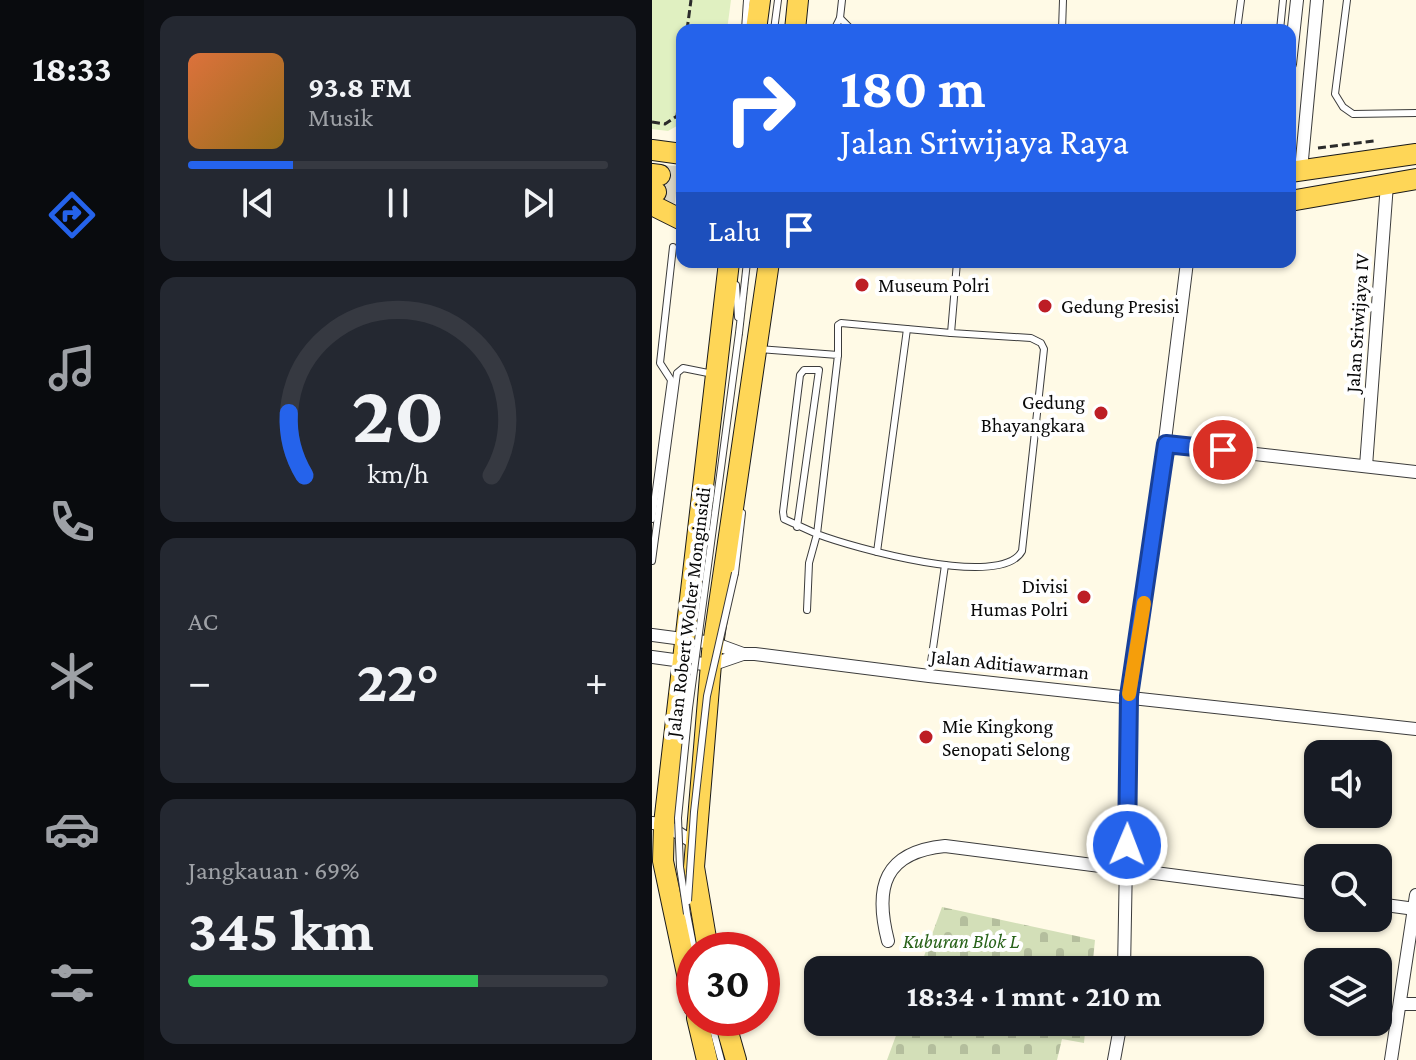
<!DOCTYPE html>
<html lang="id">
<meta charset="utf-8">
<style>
:root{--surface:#171b24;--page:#242831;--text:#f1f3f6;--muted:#9ea1a6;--line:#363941;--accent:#2563eb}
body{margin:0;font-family:"Crimson Pro",serif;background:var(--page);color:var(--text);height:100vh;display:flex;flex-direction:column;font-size:30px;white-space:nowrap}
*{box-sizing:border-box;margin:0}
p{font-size:26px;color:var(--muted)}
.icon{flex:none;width:44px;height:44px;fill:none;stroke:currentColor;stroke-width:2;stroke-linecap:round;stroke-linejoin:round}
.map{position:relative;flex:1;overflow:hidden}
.details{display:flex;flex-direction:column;gap:16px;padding:16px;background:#0d0f14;width:508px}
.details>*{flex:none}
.guide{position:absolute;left:24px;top:24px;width:620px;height:244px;border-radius:16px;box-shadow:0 2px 6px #0004;background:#2563eb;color:#fff;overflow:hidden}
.fabs{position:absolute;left:652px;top:740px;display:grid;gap:16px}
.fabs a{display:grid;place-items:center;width:88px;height:88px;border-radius:16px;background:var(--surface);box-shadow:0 2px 6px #0004;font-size:40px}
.speed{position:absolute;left:24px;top:932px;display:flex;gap:16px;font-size:40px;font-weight:700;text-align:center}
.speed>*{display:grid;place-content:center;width:104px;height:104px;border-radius:50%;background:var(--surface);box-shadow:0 2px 6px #0004;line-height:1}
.speed .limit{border:12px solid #d22;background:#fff;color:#111}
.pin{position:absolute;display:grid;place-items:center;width:68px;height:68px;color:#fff;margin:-34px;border:4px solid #fff;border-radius:50%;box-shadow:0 2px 8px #0007}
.me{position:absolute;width:88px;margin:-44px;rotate:1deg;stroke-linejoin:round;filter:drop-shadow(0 0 6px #0008)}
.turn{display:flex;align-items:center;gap:28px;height:168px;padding:0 32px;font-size:36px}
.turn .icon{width:104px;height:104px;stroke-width:2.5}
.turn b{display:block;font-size:56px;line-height:68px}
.then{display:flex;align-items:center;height:76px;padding:0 32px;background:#0003;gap:16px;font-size:30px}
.big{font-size:60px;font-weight:700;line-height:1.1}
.details .widget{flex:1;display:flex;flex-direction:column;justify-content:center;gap:12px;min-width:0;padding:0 28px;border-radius:16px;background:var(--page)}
.details .dial{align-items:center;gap:0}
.dial svg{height:208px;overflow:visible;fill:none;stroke:var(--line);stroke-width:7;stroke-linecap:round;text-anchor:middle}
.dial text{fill:var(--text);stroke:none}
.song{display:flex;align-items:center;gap:24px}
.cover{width:96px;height:96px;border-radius:12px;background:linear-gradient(135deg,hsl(20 70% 55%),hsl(40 70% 35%))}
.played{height:8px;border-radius:4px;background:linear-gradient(90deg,var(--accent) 25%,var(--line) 25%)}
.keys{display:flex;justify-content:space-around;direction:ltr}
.heat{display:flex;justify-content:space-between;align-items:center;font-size:44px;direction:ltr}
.charge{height:12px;border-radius:6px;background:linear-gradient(90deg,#34c759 69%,var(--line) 0)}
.trip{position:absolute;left:152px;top:956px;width:460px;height:80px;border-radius:16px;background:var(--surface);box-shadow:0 2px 6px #0004;font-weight:700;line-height:80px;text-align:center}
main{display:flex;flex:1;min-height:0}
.dock{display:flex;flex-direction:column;width:144px;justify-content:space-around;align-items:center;background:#090b0e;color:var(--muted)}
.dock .icon{width:56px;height:56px}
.dock .selected{color:var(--accent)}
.dock b{font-size:36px;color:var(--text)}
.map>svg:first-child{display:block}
</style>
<main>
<nav class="dock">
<b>18:33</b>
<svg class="icon selected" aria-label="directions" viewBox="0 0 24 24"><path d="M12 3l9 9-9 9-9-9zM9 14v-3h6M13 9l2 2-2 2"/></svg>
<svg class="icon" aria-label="music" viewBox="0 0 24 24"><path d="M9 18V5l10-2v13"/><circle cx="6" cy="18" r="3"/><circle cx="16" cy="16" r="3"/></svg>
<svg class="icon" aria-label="phone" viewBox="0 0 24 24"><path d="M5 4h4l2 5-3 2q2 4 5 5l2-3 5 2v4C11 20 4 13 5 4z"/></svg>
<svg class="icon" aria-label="climate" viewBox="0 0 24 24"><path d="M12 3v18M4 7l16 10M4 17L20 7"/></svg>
<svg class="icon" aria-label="car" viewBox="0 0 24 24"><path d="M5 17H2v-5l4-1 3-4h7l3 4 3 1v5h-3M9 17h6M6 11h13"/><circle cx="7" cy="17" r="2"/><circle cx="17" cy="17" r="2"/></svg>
<svg class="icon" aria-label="filters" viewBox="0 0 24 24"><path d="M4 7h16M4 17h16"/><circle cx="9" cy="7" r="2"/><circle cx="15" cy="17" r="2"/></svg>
</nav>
<section class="details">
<div class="widget">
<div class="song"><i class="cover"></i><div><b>93.8 FM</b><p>Musik</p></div></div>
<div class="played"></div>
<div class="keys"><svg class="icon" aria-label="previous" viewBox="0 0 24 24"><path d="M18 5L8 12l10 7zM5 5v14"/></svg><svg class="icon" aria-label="pause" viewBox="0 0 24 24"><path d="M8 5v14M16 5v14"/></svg><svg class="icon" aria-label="next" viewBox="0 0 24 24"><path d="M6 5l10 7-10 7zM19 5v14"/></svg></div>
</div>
<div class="widget dial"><svg viewBox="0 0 100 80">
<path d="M14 69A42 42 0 1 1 86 69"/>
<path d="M14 69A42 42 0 0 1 8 45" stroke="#2563eb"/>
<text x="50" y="56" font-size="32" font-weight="700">20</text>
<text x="50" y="72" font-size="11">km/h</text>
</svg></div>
<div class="widget"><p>AC</p>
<div class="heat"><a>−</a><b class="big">22°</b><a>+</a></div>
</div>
<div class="widget"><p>Jangkauan · 69%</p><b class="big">345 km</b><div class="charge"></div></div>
</section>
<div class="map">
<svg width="764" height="1060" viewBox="0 0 764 1060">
<defs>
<pattern id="cemetery-stones" width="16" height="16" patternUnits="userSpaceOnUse" patternTransform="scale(2)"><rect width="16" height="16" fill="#d3dfb8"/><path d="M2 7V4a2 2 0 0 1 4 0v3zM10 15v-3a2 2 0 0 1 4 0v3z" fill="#b4be9d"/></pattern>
</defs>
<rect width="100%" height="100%" fill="#fffae6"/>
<g fill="url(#cemetery-stones)">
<path d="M290,907L443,940L440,970H267Z"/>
<path d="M249,1022H434L432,1043L410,1039L405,1060H235Z"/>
</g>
<path fill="#e0f0c1" d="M0,0H79L75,30H30V123L16,131L0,129Z"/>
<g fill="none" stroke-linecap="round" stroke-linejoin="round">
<g stroke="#dad6c5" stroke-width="20" stroke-dasharray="20 10" stroke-linecap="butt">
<path d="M8,175L30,176"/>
<path d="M4,192L30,194"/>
</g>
<g stroke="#3c3c3c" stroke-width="8">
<g id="lane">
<path d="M695,0L683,94L691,107L701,114L764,113"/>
<path d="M188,18L200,30"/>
<path d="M93,30L95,0"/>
<path d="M122,30L126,0"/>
<path d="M182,30L188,18L190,0"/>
<path d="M410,30L411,0"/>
<path d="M585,30L589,0"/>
<path d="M628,30L631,0"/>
<path d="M84,285L86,317"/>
<path d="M87,333L95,262"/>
<path d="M107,349L186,355L165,534C199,547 349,590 370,551L392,349L389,343L379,338L299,333L305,262"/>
<path d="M186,355V325L189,323L299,333"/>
<path d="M0,519L19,380L8,363L21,247"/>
<path d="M145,527L167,370H152L148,375L131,512L132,519L165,534L157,563L155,610"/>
<path d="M225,552L255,329"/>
<path d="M0,561L25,373L31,368L61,374"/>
<path d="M83,573L90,513"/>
<path d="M277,676L293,565"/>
<path d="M35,914L42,950"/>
<path d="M58,1018L69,1060"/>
</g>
</g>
<g stroke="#3c3c3c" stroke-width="14">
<g id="street">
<path d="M638,64L645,0"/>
<path d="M649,170L665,0"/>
<path d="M514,444L764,472"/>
<path d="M714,466L735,184"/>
<path d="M0,635L61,643L91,654"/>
<path d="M0,657L59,665L91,654H103L277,676L764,729"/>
<path d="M0,823L12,824L44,844"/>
<path d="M726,904L763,909"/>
<path d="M236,941C222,887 232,852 293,846L666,894"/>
<path d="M472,970L477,696L496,578L535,262"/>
<path d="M748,1004H764"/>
<path d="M462,1060L469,1022"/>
<path d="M739,1060L764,895"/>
</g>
</g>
<g stroke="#1a1a1a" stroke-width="22">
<g id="primary">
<path d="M104,30L108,0"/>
<path d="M143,30L146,0"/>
<path d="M0,150L30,154"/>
<path d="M638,172L764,154"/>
<path d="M0,174L8,175"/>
<path d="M0,191L4,192"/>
<path d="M638,201L764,179"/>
<path d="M2,206L30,220"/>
<path d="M56,950L42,867L60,652L117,262"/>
<path d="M42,1007L11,861L12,824L77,262"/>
<path d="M45,1018L55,1060"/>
<path d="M72,1018L84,1060"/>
</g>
</g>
<g stroke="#2b2b2b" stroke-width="3" stroke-dasharray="8 4" stroke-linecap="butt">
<path d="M35,30L39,0"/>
<path d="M0,122L13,124L25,116L30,75"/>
<path d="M666,148L722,141"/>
</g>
<use href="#lane" stroke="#fff" stroke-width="6"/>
<use href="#street" stroke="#fff" stroke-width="12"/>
<use href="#primary" stroke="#fed657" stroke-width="20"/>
<g stroke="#3c3c3c" stroke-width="8" stroke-linecap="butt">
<g id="lane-bridge">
<path d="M36,901L42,812L55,696L83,573"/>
<path d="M35,914L28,867L26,818L37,708L87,333"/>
</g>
</g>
<use href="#lane-bridge" stroke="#fff" stroke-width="6"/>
</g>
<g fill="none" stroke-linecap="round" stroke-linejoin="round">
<g stroke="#184099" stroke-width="20">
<path id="route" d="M475,845L477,696L514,444L571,450"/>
</g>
<use href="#route" stroke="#2563eb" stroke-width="14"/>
<path stroke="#f59e0b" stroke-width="14" d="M477,694L492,603"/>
</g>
<g fill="#bd1e25" stroke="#fff" stroke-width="3">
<circle cx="210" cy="285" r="8"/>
<circle cx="393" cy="306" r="8"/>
<circle cx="449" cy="413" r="8"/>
<circle cx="432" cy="597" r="8"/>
<circle cx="274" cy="737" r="8"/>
</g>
<g text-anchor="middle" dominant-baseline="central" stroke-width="8" stroke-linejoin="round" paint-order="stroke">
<g font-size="20" fill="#090909" stroke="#fff" text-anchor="start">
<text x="226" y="285">Museum Polri</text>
<text x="409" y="306">Gedung Presisi</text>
<text x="433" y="402" text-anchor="end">Gedung<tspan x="433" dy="23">Bhayangkara</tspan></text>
<text x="416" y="586" text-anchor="end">Divisi<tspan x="416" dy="23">Humas Polri</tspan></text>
<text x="290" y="726">Mie Kingkong<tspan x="290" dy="23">Senopati Selong</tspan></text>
</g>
<g font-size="20" fill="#090909" stroke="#fff">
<text transform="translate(705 323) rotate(-86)">Jalan Sriwijaya IV</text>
<text transform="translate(36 612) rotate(-83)">Jalan Robert Wolter Monginsidi</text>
<text transform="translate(358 664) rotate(6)">Jalan Aditiawarman</text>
</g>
<g font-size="20" font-style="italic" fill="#286219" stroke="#fff">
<text x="309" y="941">Kuburan Blok L</text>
</g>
</g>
</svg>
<div class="fabs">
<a><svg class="icon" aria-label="sound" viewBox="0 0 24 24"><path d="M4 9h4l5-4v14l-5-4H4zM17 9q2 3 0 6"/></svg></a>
<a><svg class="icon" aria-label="search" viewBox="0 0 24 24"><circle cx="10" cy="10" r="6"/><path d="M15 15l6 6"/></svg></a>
<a><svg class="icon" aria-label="layers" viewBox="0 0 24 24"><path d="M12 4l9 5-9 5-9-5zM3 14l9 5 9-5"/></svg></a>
</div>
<div class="speed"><div class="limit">30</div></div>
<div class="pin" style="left:571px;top:450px;background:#d93025"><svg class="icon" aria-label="arrive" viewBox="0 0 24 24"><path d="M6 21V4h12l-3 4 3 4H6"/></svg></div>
<svg class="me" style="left:475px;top:845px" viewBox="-20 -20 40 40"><circle r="17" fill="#2563eb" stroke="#fff" stroke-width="3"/><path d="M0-11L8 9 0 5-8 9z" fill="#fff"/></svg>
<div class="trip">18:34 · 1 mnt · 210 m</div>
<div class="guide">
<div class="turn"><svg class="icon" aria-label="right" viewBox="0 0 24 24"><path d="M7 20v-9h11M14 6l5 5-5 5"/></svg><div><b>180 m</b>Jalan Sriwijaya Raya</div></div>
<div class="then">Lalu<svg class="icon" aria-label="arrive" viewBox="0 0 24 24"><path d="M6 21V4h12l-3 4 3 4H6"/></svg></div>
</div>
</div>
</main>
